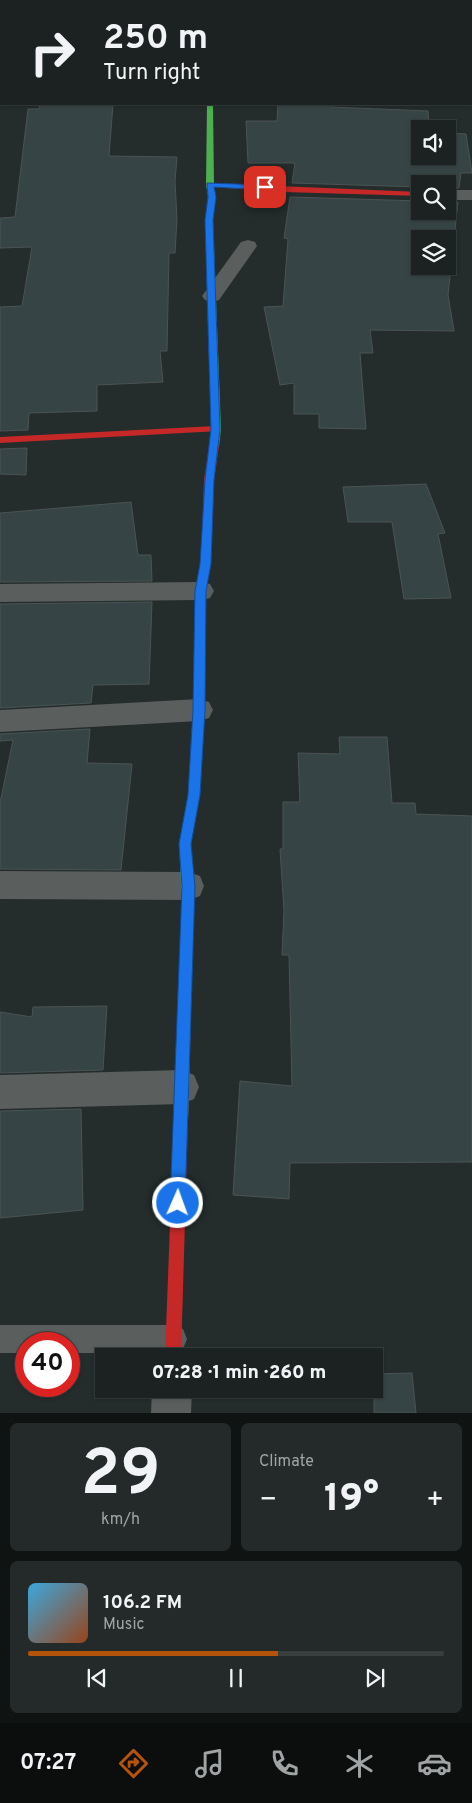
<!DOCTYPE html>
<meta charset="utf-8">
<style>
:root{--surface:#1b2221;--page:#242a2a;--text:#f1f3f6;--muted:#a0a4a5;--line:#393f3f;--accent:#b45309}
body{margin:0;font-family:Overpass,sans-serif;background:var(--page);color:var(--text);height:100vh;display:flex;flex-direction:column;font-size:19px;white-space:nowrap}
*{box-sizing:border-box;margin:0}
p{font-size:16px;color:var(--muted)}
.icon{flex:none;width:28px;height:28px;fill:none;stroke:currentColor;stroke-width:2;stroke-linecap:round;stroke-linejoin:round}
.map{position:relative;height:1413px;overflow:hidden}
.sheet{display:flex;flex-direction:column;gap:10px;padding:10px;background:#0f1312;flex:1}
.sheet>*{flex:none}
.top-card{position:absolute;left:0px;top:0px;width:472px;height:105px;box-shadow:0 1px 4px #0004,0 0 0 1px var(--line);background:#1b2221;color:var(--text);overflow:hidden}
.controls{position:absolute;left:411px;top:120px;display:grid;gap:10px}
.controls a{display:grid;place-items:center;width:45px;height:45px;border-radius:0px;background:var(--surface);box-shadow:0 1px 4px #0004,0 0 0 1px var(--line);font-size:25px}
.speed{position:absolute;left:15px;top:1332px;display:flex;gap:10px;font-size:25px;font-weight:700;text-align:center}
.speed>*{display:grid;place-content:center;width:65px;height:65px;border-radius:50%;background:var(--surface);box-shadow:0 1px 4px #0004,0 0 0 1px var(--line);line-height:1}
.speed .limit{border:8px solid #d22;background:#fff;color:#111}
.pin{position:absolute;display:grid;place-items:center;width:42px;height:42px;color:#fff;margin:-21px;border-radius:10px;box-shadow:0 2px 8px #0006}
.me{position:absolute;width:55px;margin:-28px;rotate:2deg;stroke-linejoin:round;filter:drop-shadow(0 0 4px #0008)}
.turn{display:flex;align-items:center;gap:18px;height:105px;padding:0 20px;font-size:22px}
.turn .icon{width:65px;height:65px;stroke-width:2.5}
.turn b{display:block;font-size:35px;line-height:42px}
.big{font-size:38px;font-weight:800;line-height:1.1}
.sheet .widget{flex:1;display:flex;flex-direction:column;justify-content:center;gap:8px;min-width:0;padding:0 18px;border-radius:8px;background:var(--page)}
.sheet .dial{align-items:center;gap:0}
.dial b{font-size:65px;line-height:1}
.song{display:flex;align-items:center;gap:15px}
.cover{width:60px;height:60px;border-radius:8px;background:linear-gradient(135deg,hsl(200 70% 55%),hsl(20 70% 35%))}
.played{height:5px;border-radius:2px;background:linear-gradient(90deg,var(--accent) 60%,var(--line) 60%)}
.keys{display:flex;justify-content:space-around;direction:ltr}
.heat{display:flex;justify-content:space-between;align-items:center;font-size:28px;direction:ltr}
.sheet .tiles{flex:1;display:grid;gap:10px;grid-template-columns:1fr 1fr}
.widget:last-child{grid-column:span 2}
.trip{position:absolute;left:95px;top:1348px;width:288px;height:50px;border-radius:0px;background:var(--surface);box-shadow:0 1px 4px #0004,0 0 0 1px var(--line);font-weight:800;line-height:50px;text-align:center}
.tab-bar{display:flex;height:80px;justify-content:space-around;align-items:center;background:#0b0e0d;color:var(--muted)}
.tab-bar .icon{width:35px;height:35px}
.tab-bar .current{color:var(--accent)}
.tab-bar b{font-size:22px;color:var(--text)}
.map>svg:first-child{display:block}
</style>
<div class="map">
<svg width="472" height="1413" viewBox="0 0 472 1413">
<rect width="100%" height="100%" fill="#242d2c"/>
<g fill="#374446" stroke="#4b5353" fill-rule="evenodd">
<path d="M40,104H113L109,156L177,157L175,181L177,219L175,253H169L167,351H160L163,382L97,385V411L29,413L28,430L0,431V307L22,306L32,247L0,248V218L15,217L28,109H39Z"/>
<path d="M278,104H331V107L428,111L429,129H420V156H448V133L466,134L472,173H461L459,188H448V184H420V187L292,183L295,163H248L246,121H277Z"/>
<path d="M290,197L420,201V211H448V202H458L448,295L454,331L370,330L373,353H360L366,429L319,428V414H294V383L280,385L264,307L283,306L288,239L284,238ZM420,239H448V266H420Z"/>
<path d="M27,448L26,475L0,474V449Z"/>
<path d="M426,484L445,533L438,534L451,598L404,599L392,522H348L343,487Z"/>
<path d="M131,502L138,555H151L152,581L0,582V513Z"/>
<path d="M152,602L149,684L93,685L91,703L0,708V604Z"/>
<path d="M90,729L87,763L132,764L121,870L0,869V803L13,740L0,741V734Z"/>
<path d="M339,737H387L392,803H415L416,814L472,816V1162L290,1163L289,1199L233,1195L240,1081L292,1086L289,955H282L284,911L280,849H283V802H300L298,753L340,754Z"/>
<path d="M107,1006L103,1070L0,1073V1012L32,1017L33,1007Z"/>
<path d="M81,1109L83,1210L0,1218V1111Z"/>
<path d="M412,1373L416,1413H374V1374Z"/>
</g>
<g fill="none" stroke-linecap="round" stroke-linejoin="round">
<path fill="#5a5e5c" fill-rule="evenodd" d="M0,1325H173L183,1329L187,1339L183,1349L173,1353H69V1344H26V1353H0Z"/>
<g fill="#5a5e5c" fill-rule="evenodd">
<path d="M471,45H472V58L471,57Z"/>
<rect x="0" y="50" width="1" height="10"/>
<rect x="448" y="190" width="24" height="10"/>
<path d="M248,240L255,242L257,246L219,300L212,302L205,300L202,296L205,292L241,242Z"/>
<path d="M201,582L210,584L214,591L210,598L201,600L0,602V584Z"/>
<path d="M199,699L209,702L213,710L209,718L199,721L0,732V710Z"/>
<path d="M0,871L189,872L200,876L204,886L200,896L189,900L0,899Z"/>
<path d="M182,1070L194,1075L199,1087L194,1099L182,1104L0,1109V1075Z"/>
<path d="M152,1389H192L191,1413H151Z"/>
</g>
<g fill="#4caf50" fill-rule="evenodd">
<path d="M207,104H213L214,185L216,197L213,220L221,429L219,446L214,449L209,446L211,429L205,220L208,197L206,185Z"/>
<path d="M200,617L205,621V710L200,795L191,844L194,902L193,906L188,908L183,906L182,902L179,844L188,795L193,710L195,621Z"/>
</g>
<path fill="#ffc107" fill-rule="evenodd" d="M188,896L193,898L194,902L188,1120L186,1125L181,1127L176,1125L174,1120L182,902L183,898Z"/>
<g fill="#c62828" fill-rule="evenodd">
<path d="M207,183L420,192V196L284,192L210,187L206,185Z"/>
<path d="M216,426L221,429L219,431L0,443V437Z"/>
<path d="M214,443L219,446L214,480L211,564L206,591L205,621L200,625L195,621L196,591L201,564L204,480L209,446Z"/>
<path d="M181,1113L186,1115L188,1120L181,1356H165L174,1120L176,1115Z"/>
</g>
</g>
<path fill="#1a73e8" stroke="#114b97" d="M207,183L265,185L269,187L265,190L214,187L216,197L213,220L220,429L214,480L211,564L206,591L205,710L200,795L191,844L195,886L185,1203L183,1208L178,1211L172,1208L170,1203L182,886L179,844L188,795L193,710L195,591L200,564L205,480L211,429L205,220L208,197Z"/>
</svg>
<div class="controls">
<a><svg class="icon" aria-label="sound" viewBox="0 0 24 24"><path d="M4 9h4l5-4v14l-5-4H4zM17 9q2 3 0 6"/></svg></a>
<a><svg class="icon" aria-label="search" viewBox="0 0 24 24"><circle cx="10" cy="10" r="6"/><path d="M15 15l6 6"/></svg></a>
<a><svg class="icon" aria-label="layers" viewBox="0 0 24 24"><path d="M12 4l9 5-9 5-9-5zM3 14l9 5 9-5"/></svg></a>
</div>
<div class="speed"><div class="limit">40</div></div>
<div class="pin" style="left:265px;top:187px;background:#d93025"><svg class="icon" aria-label="arrive" viewBox="0 0 24 24"><path d="M6 21V4h12l-3 4 3 4H6"/></svg></div>
<svg class="me" style="left:178px;top:1203px" viewBox="-20 -20 40 40"><circle r="17" fill="#1a73e8" stroke="#fff" stroke-width="3"/><path d="M0-11L8 9 0 5-8 9z" fill="#fff"/></svg>
<div class="trip">07:28 · 1 min · 260 m</div>
<div class="top-card">
<div class="turn"><svg class="icon" aria-label="right" viewBox="0 0 24 24"><path d="M7 20v-9h11M14 6l5 5-5 5"/></svg><div><b>250 m</b>Turn right</div></div>
</div>
</div>
<section class="sheet">
<div class="tiles">
<div class="widget dial"><b>29</b><p>km/h</p></div>
<div class="widget"><p>Climate</p>
<div class="heat"><a>−</a><b class="big">19°</b><a>+</a></div>
</div>
<div class="widget">
<div class="song"><i class="cover"></i><div><b>106.2 FM</b><p>Music</p></div></div>
<div class="played"></div>
<div class="keys"><svg class="icon" aria-label="previous" viewBox="0 0 24 24"><path d="M18 5L8 12l10 7zM5 5v14"/></svg><svg class="icon" aria-label="pause" viewBox="0 0 24 24"><path d="M8 5v14M16 5v14"/></svg><svg class="icon" aria-label="next" viewBox="0 0 24 24"><path d="M6 5l10 7-10 7zM19 5v14"/></svg></div>
</div>
</div>
</section>
<nav class="tab-bar">
<b>07:27</b>
<svg class="icon current" aria-label="directions" viewBox="0 0 24 24"><path d="M12 3l9 9-9 9-9-9zM9 14v-3h6M13 9l2 2-2 2"/></svg>
<svg class="icon" aria-label="music" viewBox="0 0 24 24"><path d="M9 18V5l10-2v13"/><circle cx="6" cy="18" r="3"/><circle cx="16" cy="16" r="3"/></svg>
<svg class="icon" aria-label="phone" viewBox="0 0 24 24"><path d="M5 4h4l2 5-3 2q2 4 5 5l2-3 5 2v4C11 20 4 13 5 4z"/></svg>
<svg class="icon" aria-label="climate" viewBox="0 0 24 24"><path d="M12 3v18M4 7l16 10M4 17L20 7"/></svg>
<svg class="icon" aria-label="car" viewBox="0 0 24 24"><path d="M5 17H2v-5l4-1 3-4h7l3 4 3 1v5h-3M9 17h6M6 11h13"/><circle cx="7" cy="17" r="2"/><circle cx="17" cy="17" r="2"/></svg>
</nav>
